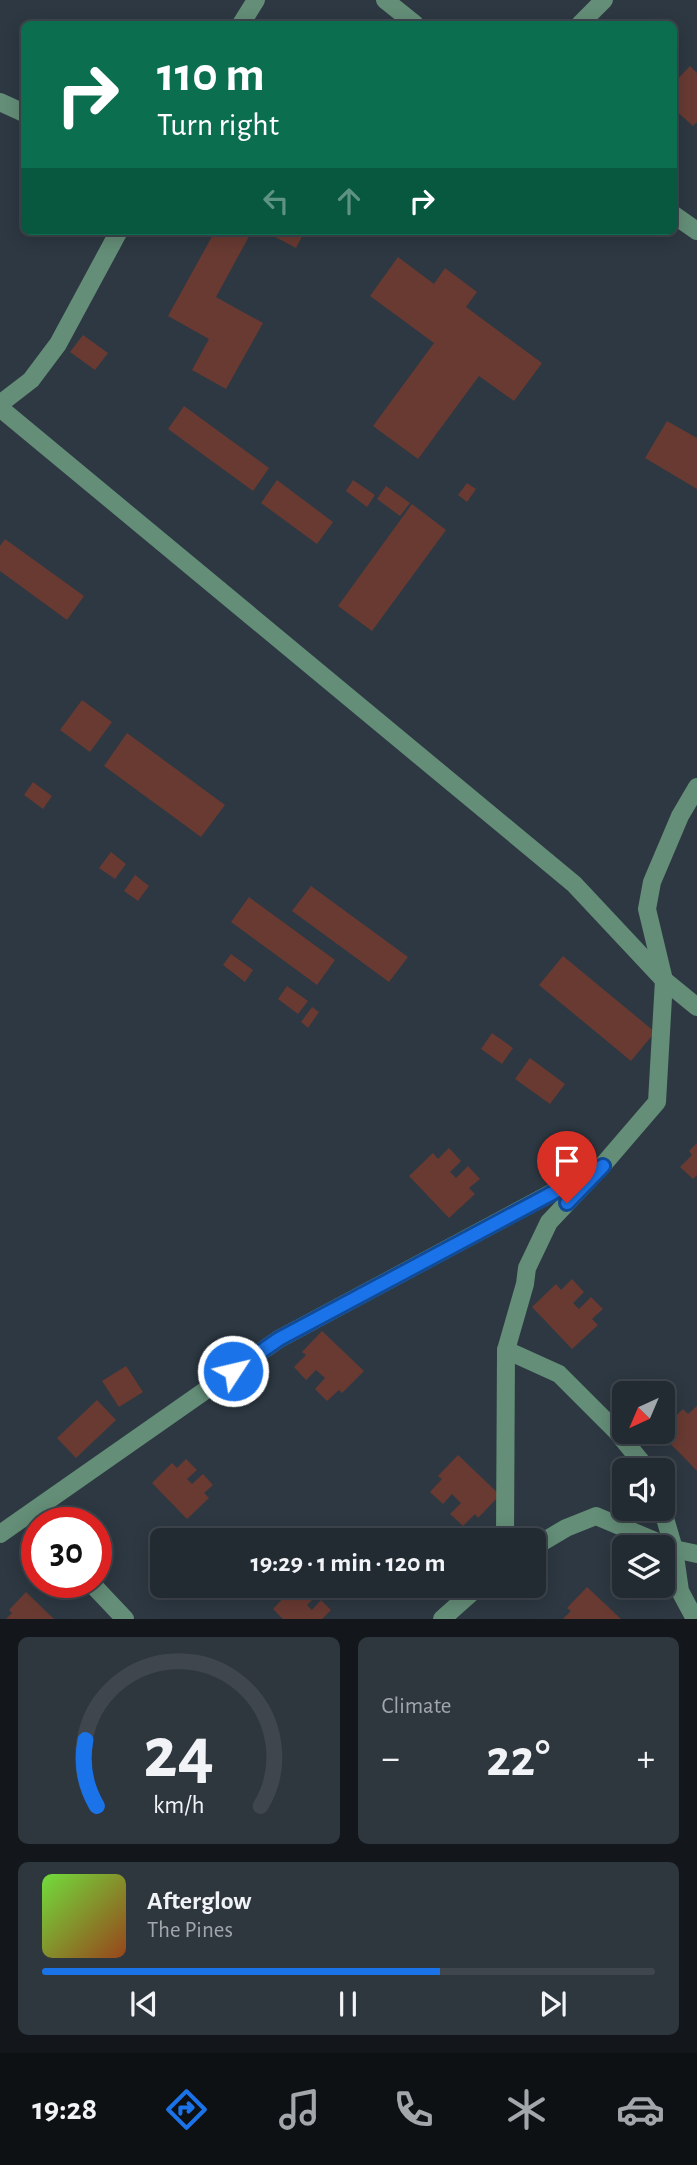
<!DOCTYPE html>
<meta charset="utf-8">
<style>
:root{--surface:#222a32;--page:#2e363e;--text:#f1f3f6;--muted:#a2a7ac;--line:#3f464d;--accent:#1a73e8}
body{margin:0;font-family:"Alegreya Sans",sans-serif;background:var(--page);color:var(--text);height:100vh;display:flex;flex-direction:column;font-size:26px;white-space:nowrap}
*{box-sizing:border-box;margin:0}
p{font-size:23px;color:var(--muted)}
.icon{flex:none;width:38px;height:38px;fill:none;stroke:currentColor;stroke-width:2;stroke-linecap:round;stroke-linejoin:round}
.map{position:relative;height:1619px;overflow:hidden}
.side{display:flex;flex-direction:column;gap:18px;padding:18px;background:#13171c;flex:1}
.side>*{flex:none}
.banner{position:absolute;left:21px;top:21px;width:656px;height:214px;border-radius:10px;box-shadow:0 4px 18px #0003,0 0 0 2px var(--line);background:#0b6e4f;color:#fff;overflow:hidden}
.needle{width:46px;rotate:224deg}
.fabs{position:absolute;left:612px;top:1381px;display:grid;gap:14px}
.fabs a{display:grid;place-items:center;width:63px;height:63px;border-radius:10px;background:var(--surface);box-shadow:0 4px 18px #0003,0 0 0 2px var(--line);font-size:35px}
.speed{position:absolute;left:21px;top:1507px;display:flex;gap:14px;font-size:35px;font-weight:700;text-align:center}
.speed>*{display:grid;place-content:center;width:91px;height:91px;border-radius:50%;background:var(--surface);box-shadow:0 4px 18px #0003,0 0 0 2px var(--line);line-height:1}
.speed .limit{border:10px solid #d22;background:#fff;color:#111}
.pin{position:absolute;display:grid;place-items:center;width:60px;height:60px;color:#fff;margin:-72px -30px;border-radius:50% 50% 50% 0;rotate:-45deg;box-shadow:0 0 7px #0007}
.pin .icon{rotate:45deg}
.me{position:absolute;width:77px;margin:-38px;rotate:55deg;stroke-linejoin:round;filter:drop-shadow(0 0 5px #0008)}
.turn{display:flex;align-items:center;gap:24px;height:147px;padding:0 21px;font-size:32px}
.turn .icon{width:91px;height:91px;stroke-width:2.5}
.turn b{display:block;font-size:49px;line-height:60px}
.lanes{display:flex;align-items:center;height:66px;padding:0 21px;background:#0003;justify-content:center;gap:35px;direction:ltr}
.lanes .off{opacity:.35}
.big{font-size:52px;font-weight:700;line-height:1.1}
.side .card{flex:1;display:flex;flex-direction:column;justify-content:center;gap:10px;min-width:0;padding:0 24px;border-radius:10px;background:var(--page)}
.side .dial{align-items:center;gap:0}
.dial svg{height:182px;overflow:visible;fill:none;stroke:var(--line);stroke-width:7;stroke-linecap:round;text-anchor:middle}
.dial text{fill:var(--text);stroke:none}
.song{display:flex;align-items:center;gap:21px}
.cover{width:84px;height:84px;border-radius:10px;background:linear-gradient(135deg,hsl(100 70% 55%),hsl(20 70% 35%))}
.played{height:7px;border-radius:4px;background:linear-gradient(90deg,var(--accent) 65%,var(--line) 65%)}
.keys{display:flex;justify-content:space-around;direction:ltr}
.heat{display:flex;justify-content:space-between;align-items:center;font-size:38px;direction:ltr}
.side .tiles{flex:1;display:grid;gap:18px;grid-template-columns:1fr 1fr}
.card:last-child{grid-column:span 2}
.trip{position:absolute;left:150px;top:1528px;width:396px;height:70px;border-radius:10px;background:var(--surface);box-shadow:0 4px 18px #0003,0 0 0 2px var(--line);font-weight:700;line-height:70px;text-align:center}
.tabs{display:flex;height:112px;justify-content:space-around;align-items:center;background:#0e1114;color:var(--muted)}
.tabs .icon{width:49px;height:49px}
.tabs .current{color:var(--accent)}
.tabs b{font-size:32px;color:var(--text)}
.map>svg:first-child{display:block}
</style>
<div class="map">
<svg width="697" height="1619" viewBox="0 0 697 1619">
<rect width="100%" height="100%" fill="#2d3842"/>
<g fill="#683a32">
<path d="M690,66L697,73V122L693,126L674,109V83Z"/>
<path d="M215,231H252L216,297L263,323L226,389L192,370L209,339L168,316Z"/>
<path d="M264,231H305L296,248Z"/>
<path d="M398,257L434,284L445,268L477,292L466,307L542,363L514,401L479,376L418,459L373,426L434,343L370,296Z"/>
<path d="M83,335L108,353L95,370L70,352Z"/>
<path d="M184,406L269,468L253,491L168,429Z"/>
<path d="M667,421L697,438V489L645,458Z"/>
<path d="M277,480L333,522L317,544L261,503Z"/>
<path d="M353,480L375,495L367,507L346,491Z"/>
<path d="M467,483L476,489L467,502L458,495Z"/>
<path d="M386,486L410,503L400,516L377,499Z"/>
<path d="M412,504L446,530L372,631L338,606Z"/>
<path d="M5,539L84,596L67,620L0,571V546Z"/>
<path d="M82,700L112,722L90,752L60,730Z"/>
<path d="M127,733L225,805L201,837L104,766Z"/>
<path d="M33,782L52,796L43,809L24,795Z"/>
<path d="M111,852L126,864L115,879L99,868Z"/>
<path d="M135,875L149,886L138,901L124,891Z"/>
<path d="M311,886L408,957L389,982L292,911Z"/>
<path d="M249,897L335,960L317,985L231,922Z"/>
<path d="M231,954L253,970L245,982L223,965Z"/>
<path d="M563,956L655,1032L631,1061L539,985Z"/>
<path d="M287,986L308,1001L298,1014L278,999Z"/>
<path d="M312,1007L319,1012L308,1028L301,1022Z"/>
<path d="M492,1033L513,1048L502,1064L481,1049Z"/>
<path d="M530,1058L565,1084L550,1104L515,1079Z"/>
<path d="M697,1143V1175L693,1179L680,1167L692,1155L689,1151Z"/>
<path d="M449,1148L461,1161L450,1172L456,1178L468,1166L480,1179L469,1188L475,1194L449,1218L409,1176L433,1153L438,1159Z"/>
<path d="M572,1279L584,1292L573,1303L579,1309L591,1297L603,1309L592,1319L598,1325L572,1349L532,1307L556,1284L561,1290Z"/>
<path d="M322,1331L364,1371L342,1393L339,1390L327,1401L315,1389L325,1378L316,1370L306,1380L294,1367L306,1355L302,1352Z"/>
<path d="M126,1366L143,1392L119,1407L102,1381Z"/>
<path d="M97,1400L116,1420L76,1458L57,1438Z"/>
<path d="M697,1406V1471L659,1432H663V1428L683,1409L688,1414Z"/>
<path d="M458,1455L500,1495L478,1518L475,1514L463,1526L450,1514L461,1503L452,1494L443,1504L430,1492L442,1479L438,1476Z"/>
<path d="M186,1459L197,1470L187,1479L192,1484L203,1474L213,1485L204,1493L209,1498L187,1519L152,1483L172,1463L177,1468Z"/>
<path d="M305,1586L316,1596L307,1605L312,1610L321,1600L331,1610L322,1619H283L273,1609L292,1589L297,1594Z"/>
<path d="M587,1587L621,1619H563L571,1611L567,1608Z"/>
<path d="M26,1592L54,1619H6L12,1613L9,1610Z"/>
</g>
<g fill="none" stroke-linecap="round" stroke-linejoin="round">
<g stroke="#648e78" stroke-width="18">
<path d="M385,0L415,24"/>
<path d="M241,24L256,0"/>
<path d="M580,24L604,0"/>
<path d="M0,102L24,113"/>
<path d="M674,215L697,231"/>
<path d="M0,404L31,380L58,344L119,231"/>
<path d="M0,408L574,884L664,980L697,1007"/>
<path d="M506,1350L559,1374L617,1432L648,1470"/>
<path d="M662,1508L674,1549L680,1591L695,1619"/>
<path d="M0,1534L279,1339L587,1174"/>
<path d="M505,1540L506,1350L525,1284L527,1268L549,1222L602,1166L657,1102L664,980L647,909L652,882L680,816L697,787"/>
<path d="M534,1547L566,1528L596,1516L674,1549L697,1554"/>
<path d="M90,1582L125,1619"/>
<path d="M442,1619L479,1586"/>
</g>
</g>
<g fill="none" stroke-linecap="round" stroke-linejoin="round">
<g stroke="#114b97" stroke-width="18">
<path id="route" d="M233,1371L279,1339L603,1166L567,1203"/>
</g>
<use href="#route" stroke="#1a73e8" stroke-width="12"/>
</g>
</svg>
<div class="fabs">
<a><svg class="needle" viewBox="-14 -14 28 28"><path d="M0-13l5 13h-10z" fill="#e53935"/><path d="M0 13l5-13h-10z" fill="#a2a7ac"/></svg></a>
<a><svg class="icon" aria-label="sound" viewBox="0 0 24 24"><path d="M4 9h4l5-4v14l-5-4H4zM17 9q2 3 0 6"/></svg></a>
<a><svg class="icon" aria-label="layers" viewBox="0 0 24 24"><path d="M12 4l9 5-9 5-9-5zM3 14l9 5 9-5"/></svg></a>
</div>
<div class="speed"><div class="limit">30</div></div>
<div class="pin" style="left:567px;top:1203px;background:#d93025"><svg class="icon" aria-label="arrive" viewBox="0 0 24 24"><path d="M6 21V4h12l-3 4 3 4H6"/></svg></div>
<svg class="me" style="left:233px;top:1371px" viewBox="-20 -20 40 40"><circle r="17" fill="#1a73e8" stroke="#fff" stroke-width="3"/><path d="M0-11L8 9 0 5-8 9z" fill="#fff"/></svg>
<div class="trip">19:29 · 1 min · 120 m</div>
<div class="banner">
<div class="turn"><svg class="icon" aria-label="right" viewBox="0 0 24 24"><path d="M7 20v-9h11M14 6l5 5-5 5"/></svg><div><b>110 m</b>Turn right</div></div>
<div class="lanes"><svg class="icon off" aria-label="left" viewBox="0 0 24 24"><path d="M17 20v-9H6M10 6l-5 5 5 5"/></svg><svg class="icon off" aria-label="ahead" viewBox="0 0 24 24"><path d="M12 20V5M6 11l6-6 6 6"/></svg><svg class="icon" aria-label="right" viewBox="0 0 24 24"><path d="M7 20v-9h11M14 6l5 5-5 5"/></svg></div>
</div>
</div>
<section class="side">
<div class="tiles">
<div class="card dial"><svg viewBox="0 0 100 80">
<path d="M14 69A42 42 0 1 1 86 69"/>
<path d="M14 69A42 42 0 0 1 9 40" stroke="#1a73e8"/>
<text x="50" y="56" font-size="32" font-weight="700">24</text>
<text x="50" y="72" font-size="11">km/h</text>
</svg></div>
<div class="card"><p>Climate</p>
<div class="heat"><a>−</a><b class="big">22°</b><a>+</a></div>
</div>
<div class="card">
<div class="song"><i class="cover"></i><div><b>Afterglow</b><p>The Pines</p></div></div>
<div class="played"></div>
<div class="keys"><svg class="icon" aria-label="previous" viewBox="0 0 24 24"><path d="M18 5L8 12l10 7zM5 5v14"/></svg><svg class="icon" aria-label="pause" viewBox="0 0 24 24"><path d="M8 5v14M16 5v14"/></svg><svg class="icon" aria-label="next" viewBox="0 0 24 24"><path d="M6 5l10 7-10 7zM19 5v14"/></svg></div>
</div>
</div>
</section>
<nav class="tabs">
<b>19:28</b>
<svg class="icon current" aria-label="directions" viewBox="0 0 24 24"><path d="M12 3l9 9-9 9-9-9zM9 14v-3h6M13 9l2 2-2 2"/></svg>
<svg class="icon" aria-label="music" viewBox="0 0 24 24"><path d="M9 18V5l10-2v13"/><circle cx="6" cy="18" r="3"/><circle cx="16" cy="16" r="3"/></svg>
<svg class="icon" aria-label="phone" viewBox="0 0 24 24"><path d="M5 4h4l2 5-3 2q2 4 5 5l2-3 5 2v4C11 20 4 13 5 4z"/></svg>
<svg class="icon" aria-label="climate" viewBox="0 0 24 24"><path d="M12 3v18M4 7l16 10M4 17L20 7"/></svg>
<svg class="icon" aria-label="car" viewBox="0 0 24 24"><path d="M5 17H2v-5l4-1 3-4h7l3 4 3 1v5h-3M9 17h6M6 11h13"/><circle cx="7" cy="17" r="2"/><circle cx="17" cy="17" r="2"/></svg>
</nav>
